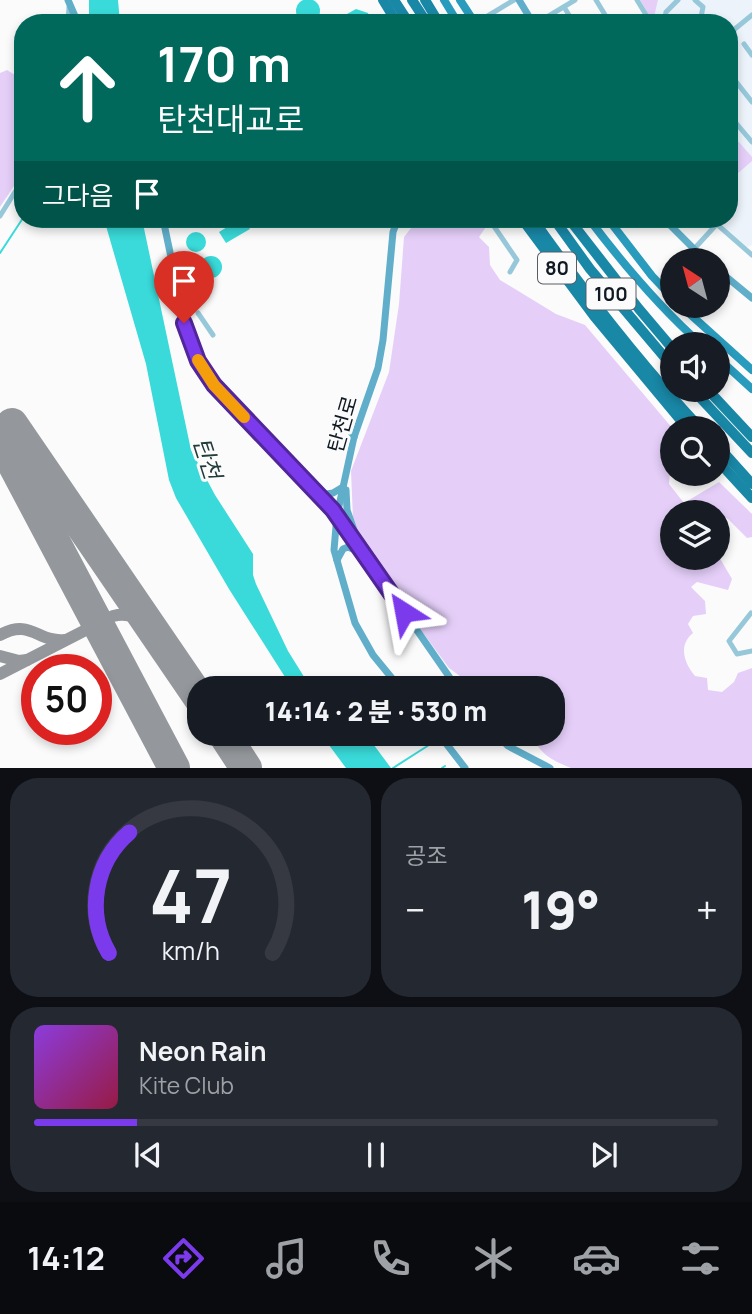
<!DOCTYPE html>
<html lang="ko">
<meta charset="utf-8">
<style>
:root{--surface:#171b24;--page:#242831;--text:#f1f3f6;--muted:#9ea1a6;--line:#363941;--accent:#7c3aed}
body{margin:0;font-family:Manrope,"Noto Sans KR",sans-serif;background:var(--page);color:var(--text);height:100vh;display:flex;flex-direction:column;font-size:26px;white-space:nowrap}
*{box-sizing:border-box;margin:0}
p{font-size:23px;color:var(--muted)}
.icon{flex:none;width:38px;height:38px;fill:none;stroke:currentColor;stroke-width:2;stroke-linecap:round;stroke-linejoin:round}
.map{position:relative;height:768px;overflow:hidden}
.side{display:flex;flex-direction:column;gap:10px;padding:10px;background:#0d0f14;flex:1}
.side>*{flex:none}
.guide{position:absolute;left:14px;top:14px;width:724px;height:214px;border-radius:28px;box-shadow:0 4px 10px #0003;background:#00695c;color:#fff;overflow:hidden}
.needle{width:46px;rotate:324deg}
.tools{position:absolute;left:660px;top:248px;display:grid;gap:14px}
.tools a{display:grid;place-items:center;width:70px;height:70px;border-radius:50%;background:var(--surface);box-shadow:0 4px 10px #0003;font-size:35px}
.speed{position:absolute;left:21px;top:654px;display:flex;gap:14px;font-size:35px;font-weight:700;text-align:center}
.speed>*{display:grid;place-content:center;width:91px;height:91px;border-radius:50%;background:var(--surface);box-shadow:0 4px 10px #0003;line-height:1}
.speed .limit{border:10px solid #d22;background:#fff;color:#111}
.pin{position:absolute;display:grid;place-items:center;width:60px;height:60px;color:#fff;margin:-72px -30px;border-radius:50% 50% 50% 0;rotate:-45deg;box-shadow:0 0 7px #0007}
.pin .icon{rotate:45deg}
.me{position:absolute;width:77px;margin:-38px;rotate:326deg;stroke-linejoin:round;filter:drop-shadow(0 0 5px #0008)}
.turn{display:flex;align-items:center;gap:24px;height:147px;padding:0 28px;font-size:32px}
.turn .icon{width:91px;height:91px;stroke-width:2.5}
.turn b{display:block;font-size:49px;line-height:60px}
.then{display:flex;align-items:center;height:66px;padding:0 28px;background:#0003;gap:14px;font-size:26px}
.big{font-size:52px;font-weight:800;line-height:1.1}
.side .card{flex:1;display:flex;flex-direction:column;justify-content:center;gap:10px;min-width:0;padding:0 24px;border-radius:28px;background:var(--page)}
.side .dial{align-items:center;gap:0}
.dial svg{height:182px;overflow:visible;fill:none;stroke:var(--line);stroke-width:7;stroke-linecap:round;text-anchor:middle}
.dial text{fill:var(--text);stroke:none}
.song{display:flex;align-items:center;gap:21px}
.cover{width:84px;height:84px;border-radius:10px;background:linear-gradient(135deg,hsl(270 70% 55%),hsl(340 70% 35%))}
.played{height:7px;border-radius:4px;background:linear-gradient(90deg,var(--accent) 15%,var(--line) 15%)}
.keys{display:flex;justify-content:space-around;direction:ltr}
.heat{display:flex;justify-content:space-between;align-items:center;font-size:38px;direction:ltr}
.side .tiles{flex:1;display:grid;gap:10px;grid-template-columns:1fr 1fr}
.card:last-child{grid-column:span 2}
.trip{position:absolute;left:187px;top:676px;width:378px;height:70px;border-radius:28px;background:var(--surface);box-shadow:0 4px 10px #0003;font-weight:800;line-height:70px;text-align:center}
.menu{display:flex;height:112px;justify-content:space-around;align-items:center;background:#090b0e;color:var(--muted)}
.menu .icon{width:49px;height:49px}
.menu .selected{color:var(--accent)}
.menu b{font-size:32px;color:var(--text)}
.map>svg:first-child{display:block}
</style>
<div class="map">
<svg width="752" height="768" viewBox="0 0 752 768">
<rect width="100%" height="100%" fill="#fbfbfb"/>
<path fill="#edf3fa" d="M658,0H752V245L747,247L715,219H730V23H653Z"/>
<g fill="#e5cff9">
<path d="M640,0H658L653,22Z"/>
<path d="M7,70L23,80V165L16,183L0,207V73Z"/>
<path d="M730,132L752,157V161L730,180Z"/>
<path d="M418,219H485L488,224L479,237L489,247L490,265L500,280L556,314L585,325L673,429L669,484L684,503L719,482L752,514V537L747,538L728,519L718,515V513H672V558H718V555L732,579L728,590L697,582L691,587L705,601L706,614L693,616L688,624L693,633C678,645 684,663 695,676L707,678L708,690L722,692L734,682L738,673L752,668V768H571C551,760 539,754 531,733H553V688H476L449,668L367,557L353,519L351,471L389,372L399,304L404,237Z"/>
</g>
<g fill="#39dad9">
<circle cx="308" cy="11" r="12"/>
<path d="M89,0H118L120,23H89Z"/>
<path d="M356,9L368,13L371,23H345L347,14Z"/>
<path d="M104,219H142L191,450L215,495L253,554V575L256,584L288,651L311,688H292L229,589L176,498L169,480L146,364Z"/>
<path d="M240,219H243L250,229L226,243L219,232Z"/>
<circle cx="196" cy="242" r="10"/>
<circle cx="211" cy="267" r="11"/>
<path d="M320,733H365L391,768H346Z"/>
</g>
<g fill="none" stroke-linecap="round" stroke-linejoin="round">
<g stroke="#39dad9" stroke-width="2">
<path d="M0,253L23,218"/>
<path d="M393,768L429,745"/>
<path d="M442,768L445,766"/>
</g>
<g stroke="#94989c" stroke-width="12">
<path d="M0,635C31,618 38,643 65,640"/>
<path d="M0,656L19,661L27,660"/>
<path d="M0,674L113,616C129,612 140,618 152,629"/>
</g>
<g stroke="#94989c" stroke-width="32">
<path d="M12,424L200,699"/>
<path d="M0,439L174,768"/>
<path d="M223,733L246,768"/>
</g>
<g stroke="#97c8da" stroke-width="5">
<path d="M596,0L610,23"/>
<path d="M637,0L651,23"/>
<path d="M695,0L703,7L701,17L703,23"/>
<path d="M564,7L574,23"/>
<path d="M68,23L69,7"/>
<path d="M476,23L514,0"/>
<path d="M537,23L575,0"/>
<path d="M664,23L666,12L678,0"/>
<path d="M730,33L752,15"/>
<path d="M744,44L752,55"/>
<path d="M730,74L752,102"/>
<path d="M730,116L752,142"/>
<path d="M0,216L23,179"/>
<path d="M489,219L517,260L510,272"/>
<path d="M711,219L752,255"/>
<path d="M694,249L716,225"/>
<path d="M198,313L213,335"/>
<path d="M751,613L729,641L737,654L752,651"/>
</g>
<g stroke="#60aec9" stroke-width="7">
<path d="M68,0L78,23"/>
<path d="M519,0L533,23"/>
<path d="M163,219L187,333L205,373L214,385L315,489L337,515L334,550L355,623L373,655L400,688"/>
<path d="M398,219L393,232L383,340L378,368L354,437L337,515L457,688"/>
<path d="M664,219L706,261"/>
<path d="M718,270L752,298"/>
<path d="M335,423L346,424L354,437"/>
<path d="M346,490L347,510L357,539"/>
<path d="M321,495L333,493L343,487"/>
<path d="M337,560L343,549L348,547L362,553"/>
<path d="M438,733L465,768"/>
<path d="M495,733L508,746L550,768"/>
</g>
<g stroke="#299bbc" stroke-width="8">
<path d="M444,0L458,23"/>
<path d="M460,0L475,23"/>
<path d="M589,219C623,264 659,307 702,345"/>
<path d="M608,219L652,276L672,297"/>
<path d="M681,306L752,370"/>
<path d="M718,358L752,389"/>
</g>
<g stroke="#1987a6" stroke-width="10">
<path d="M383,0L397,23"/>
<path d="M394,0L409,23"/>
<path d="M412,0L427,23"/>
<path d="M425,0L439,23"/>
<path d="M522,219L594,316L688,429"/>
<path d="M533,219C585,293 640,363 701,429"/>
<path d="M554,219L590,269L672,366"/>
<path d="M569,219L639,309L672,348"/>
<path d="M693,390L752,453"/>
<path d="M708,390L752,437"/>
<path d="M718,446L752,484"/>
<path d="M718,461L752,498"/>
</g>
</g>
<g fill="none" stroke-linecap="round" stroke-linejoin="round">
<g stroke="#51269a" stroke-width="18">
<path id="route" d="M184,323L198,361L214,385L333,510L404,612"/>
</g>
<use href="#route" stroke="#7c3aed" stroke-width="12"/>
<path stroke="#f59e0b" stroke-width="12" d="M198,360L214,385L244,417"/>
</g>
<g text-anchor="middle" dominant-baseline="central" stroke-width="6" stroke-linejoin="round" paint-order="stroke">
<g fill="#fbfbfb" stroke="#575d64" stroke-width="2">
<rect x="538" y="252.5" width="38" height="31" rx="5"/>
<rect x="586.5" y="278.5" width="49" height="31" rx="5"/>
</g>
<g font-size="19" font-weight="bold" fill="#111923">
<text x="557" y="268">80</text>
<text x="611" y="294">100</text>
</g>
<g font-size="21" fill="#111923" stroke="#fbfbfb">
<text transform="translate(342 424) rotate(-74)">탄천로</text>
</g>
<g font-size="23" font-style="italic" fill="#223b3b" stroke="#fbfbfb">
<text transform="translate(208 458) rotate(72)">탄천</text>
</g>
</g>
</svg>
<div class="tools">
<a><svg class="needle" viewBox="-14 -14 28 28"><path d="M0-13l5 13h-10z" fill="#e53935"/><path d="M0 13l5-13h-10z" fill="#9ea1a6"/></svg></a>
<a><svg class="icon" aria-label="sound" viewBox="0 0 24 24"><path d="M4 9h4l5-4v14l-5-4H4zM17 9q2 3 0 6"/></svg></a>
<a><svg class="icon" aria-label="search" viewBox="0 0 24 24"><circle cx="10" cy="10" r="6"/><path d="M15 15l6 6"/></svg></a>
<a><svg class="icon" aria-label="layers" viewBox="0 0 24 24"><path d="M12 4l9 5-9 5-9-5zM3 14l9 5 9-5"/></svg></a>
</div>
<div class="speed"><div class="limit">50</div></div>
<div class="pin" style="left:184px;top:323px;background:#d93025"><svg class="icon" aria-label="arrive" viewBox="0 0 24 24"><path d="M6 21V4h12l-3 4 3 4H6"/></svg></div>
<svg class="me" style="left:404px;top:612px" viewBox="-20 -20 40 40"><path d="M0-17L14 15 0 8-14 15z" fill="#7c3aed" stroke="#fff" stroke-width="4"/></svg>
<div class="trip">14:14 · 2 분 · 530 m</div>
<div class="guide">
<div class="turn"><svg class="icon" aria-label="ahead" viewBox="0 0 24 24"><path d="M12 20V5M6 11l6-6 6 6"/></svg><div><b>170 m</b>탄천대교로</div></div>
<div class="then">그다음<svg class="icon" aria-label="arrive" viewBox="0 0 24 24"><path d="M6 21V4h12l-3 4 3 4H6"/></svg></div>
</div>
</div>
<section class="side">
<div class="tiles">
<div class="card dial"><svg viewBox="0 0 100 80">
<path d="M14 69A42 42 0 1 1 86 69"/>
<path d="M14 69A42 42 0 0 1 23 16" stroke="#7c3aed"/>
<text x="50" y="56" font-size="32" font-weight="700">47</text>
<text x="50" y="72" font-size="11">km/h</text>
</svg></div>
<div class="card"><p>공조</p>
<div class="heat"><a>−</a><b class="big">19°</b><a>+</a></div>
</div>
<div class="card">
<div class="song"><i class="cover"></i><div><b>Neon Rain</b><p>Kite Club</p></div></div>
<div class="played"></div>
<div class="keys"><svg class="icon" aria-label="previous" viewBox="0 0 24 24"><path d="M18 5L8 12l10 7zM5 5v14"/></svg><svg class="icon" aria-label="pause" viewBox="0 0 24 24"><path d="M8 5v14M16 5v14"/></svg><svg class="icon" aria-label="next" viewBox="0 0 24 24"><path d="M6 5l10 7-10 7zM19 5v14"/></svg></div>
</div>
</div>
</section>
<nav class="menu">
<b>14:12</b>
<svg class="icon selected" aria-label="directions" viewBox="0 0 24 24"><path d="M12 3l9 9-9 9-9-9zM9 14v-3h6M13 9l2 2-2 2"/></svg>
<svg class="icon" aria-label="music" viewBox="0 0 24 24"><path d="M9 18V5l10-2v13"/><circle cx="6" cy="18" r="3"/><circle cx="16" cy="16" r="3"/></svg>
<svg class="icon" aria-label="phone" viewBox="0 0 24 24"><path d="M5 4h4l2 5-3 2q2 4 5 5l2-3 5 2v4C11 20 4 13 5 4z"/></svg>
<svg class="icon" aria-label="climate" viewBox="0 0 24 24"><path d="M12 3v18M4 7l16 10M4 17L20 7"/></svg>
<svg class="icon" aria-label="car" viewBox="0 0 24 24"><path d="M5 17H2v-5l4-1 3-4h7l3 4 3 1v5h-3M9 17h6M6 11h13"/><circle cx="7" cy="17" r="2"/><circle cx="17" cy="17" r="2"/></svg>
<svg class="icon" aria-label="filters" viewBox="0 0 24 24"><path d="M4 7h16M4 17h16"/><circle cx="9" cy="7" r="2"/><circle cx="15" cy="17" r="2"/></svg>
</nav>
